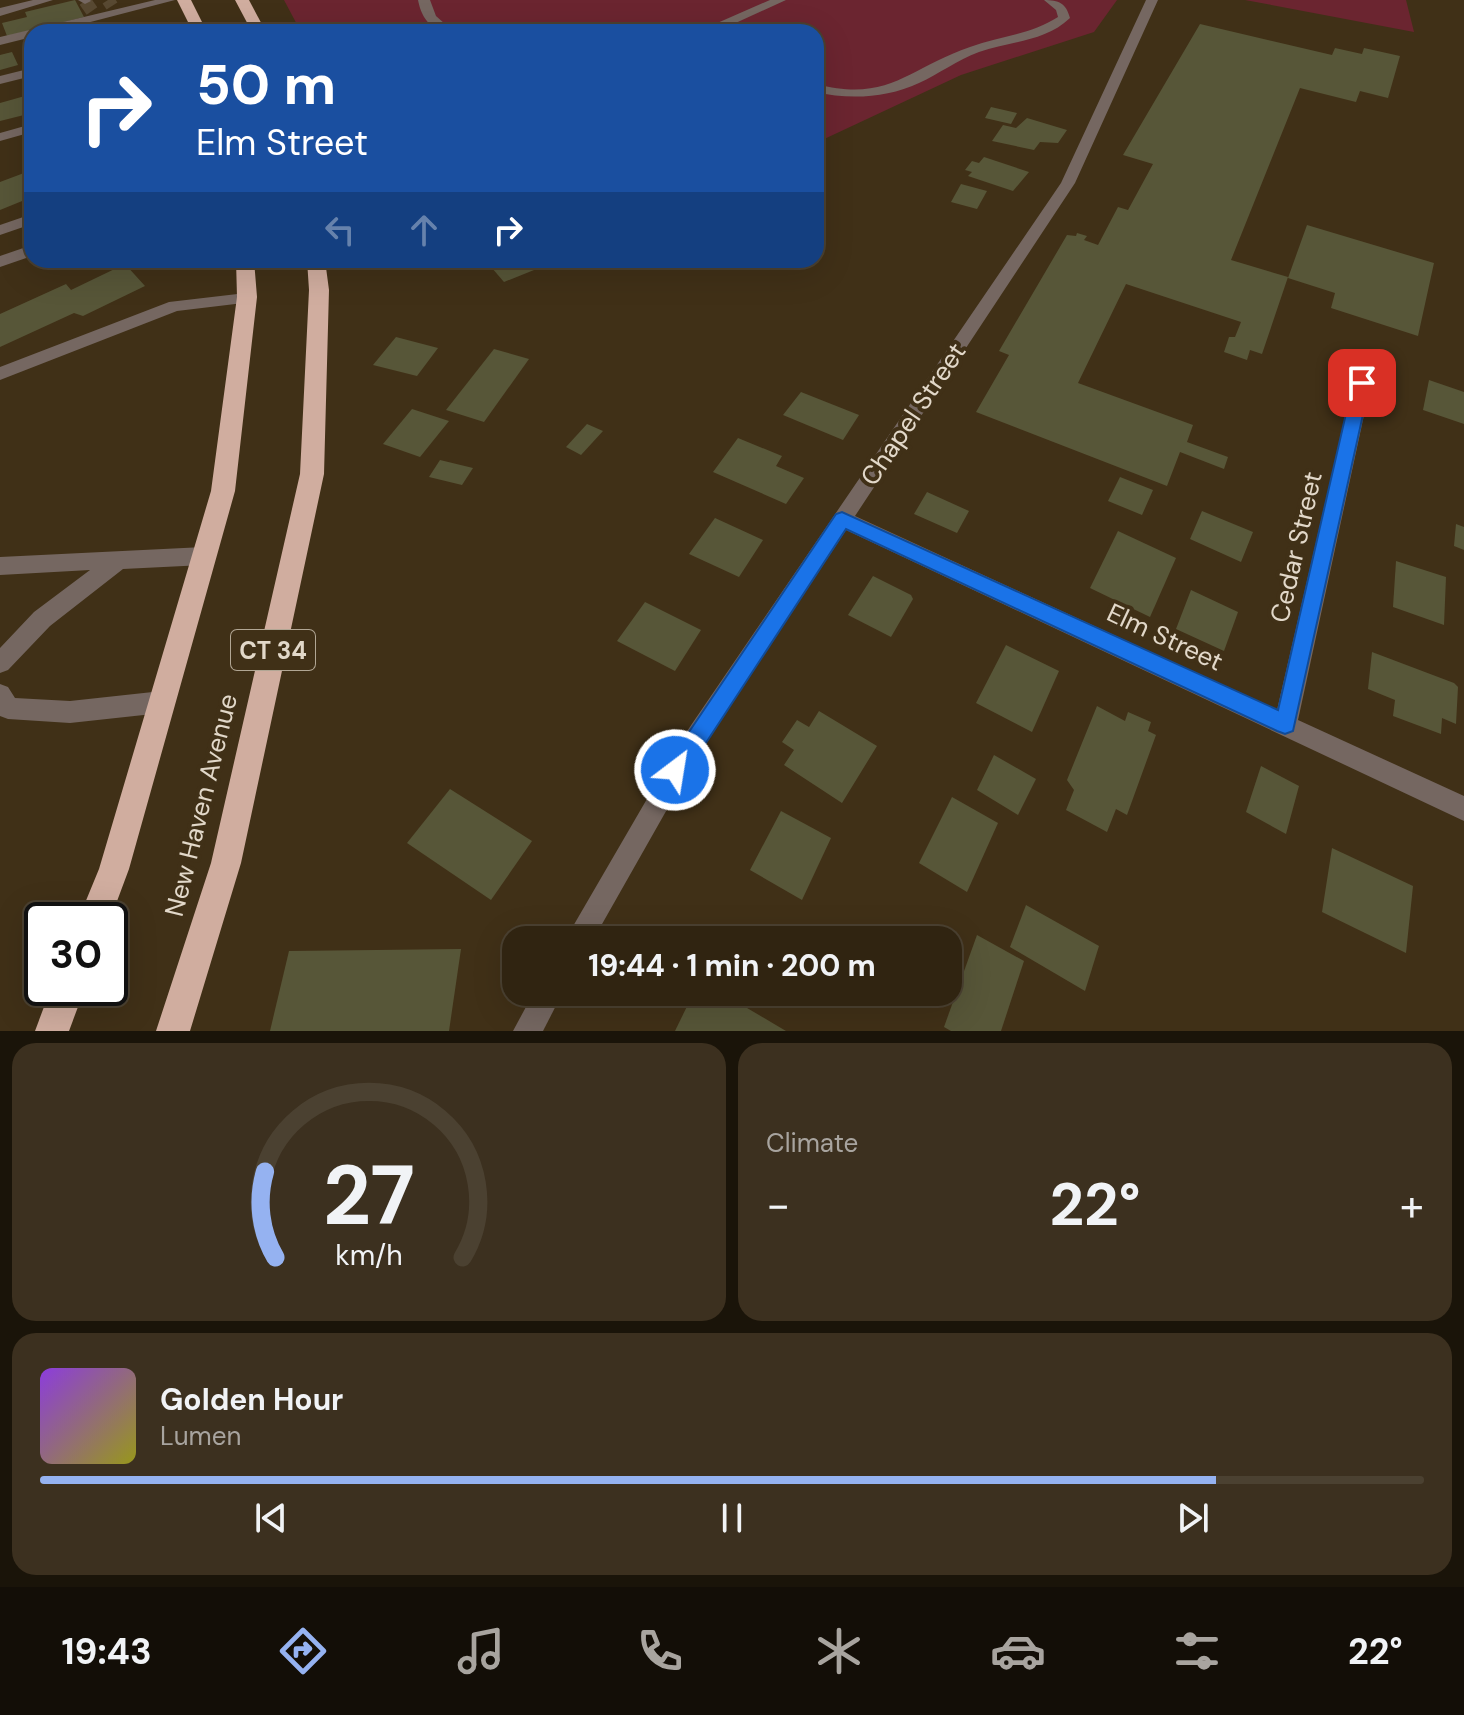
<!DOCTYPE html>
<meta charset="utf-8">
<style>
:root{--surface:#302411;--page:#3c301f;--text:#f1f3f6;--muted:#a8a49f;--line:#4b4131;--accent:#95b2f1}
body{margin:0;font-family:"DM Sans",sans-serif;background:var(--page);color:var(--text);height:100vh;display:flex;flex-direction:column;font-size:30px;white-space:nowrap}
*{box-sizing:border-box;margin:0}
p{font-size:26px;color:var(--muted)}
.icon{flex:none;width:44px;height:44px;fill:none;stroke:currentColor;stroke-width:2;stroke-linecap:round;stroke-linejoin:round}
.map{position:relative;height:1031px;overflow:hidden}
.side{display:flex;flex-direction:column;gap:12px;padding:12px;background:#1a1409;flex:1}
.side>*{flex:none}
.hud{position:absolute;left:24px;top:24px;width:800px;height:244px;border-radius:24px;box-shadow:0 8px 32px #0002,0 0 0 2px var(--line);background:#1a4fa0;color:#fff;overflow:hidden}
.speed{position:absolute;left:24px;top:902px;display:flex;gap:16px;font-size:40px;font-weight:700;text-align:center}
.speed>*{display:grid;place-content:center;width:104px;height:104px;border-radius:50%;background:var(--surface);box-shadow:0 8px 32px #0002,0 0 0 2px var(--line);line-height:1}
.speed .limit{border:4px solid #111;border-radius:12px;background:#fff;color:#111}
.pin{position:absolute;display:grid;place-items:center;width:68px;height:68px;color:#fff;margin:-34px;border-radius:16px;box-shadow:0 4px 12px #0006}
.me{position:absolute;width:88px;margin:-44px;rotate:31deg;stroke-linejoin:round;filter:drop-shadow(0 0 6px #0008)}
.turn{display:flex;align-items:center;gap:28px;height:168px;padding:0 40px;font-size:36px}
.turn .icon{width:104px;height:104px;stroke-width:2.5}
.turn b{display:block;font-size:56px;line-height:68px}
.lanes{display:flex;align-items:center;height:76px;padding:0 40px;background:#0003;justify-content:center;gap:40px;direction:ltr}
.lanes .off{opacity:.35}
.big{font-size:60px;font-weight:700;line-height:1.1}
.side .card{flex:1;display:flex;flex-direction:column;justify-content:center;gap:12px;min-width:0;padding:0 28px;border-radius:24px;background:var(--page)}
.side .dial{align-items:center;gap:0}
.dial svg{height:208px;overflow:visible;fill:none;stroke:var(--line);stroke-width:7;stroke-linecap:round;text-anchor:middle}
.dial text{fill:var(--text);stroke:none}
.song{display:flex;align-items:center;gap:24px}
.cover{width:96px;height:96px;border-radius:12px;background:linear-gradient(135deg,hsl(270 70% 55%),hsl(60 70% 35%))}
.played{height:8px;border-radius:4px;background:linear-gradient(90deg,var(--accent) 85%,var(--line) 85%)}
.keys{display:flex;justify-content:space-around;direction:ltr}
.heat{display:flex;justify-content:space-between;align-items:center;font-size:44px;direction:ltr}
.side .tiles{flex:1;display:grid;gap:12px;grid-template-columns:1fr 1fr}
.card:last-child{grid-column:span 2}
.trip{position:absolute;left:502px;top:926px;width:460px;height:80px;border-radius:24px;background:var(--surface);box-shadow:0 8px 32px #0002,0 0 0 2px var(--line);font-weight:700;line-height:80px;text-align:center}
.tab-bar{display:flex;height:128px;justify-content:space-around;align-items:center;background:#130e07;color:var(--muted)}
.tab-bar .icon{width:56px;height:56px}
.tab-bar .active{color:var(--accent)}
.tab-bar b{font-size:36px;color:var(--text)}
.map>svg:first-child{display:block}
</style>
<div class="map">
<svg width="1464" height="1031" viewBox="0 0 1464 1031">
<rect width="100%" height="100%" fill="#403017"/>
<g fill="#6b2530">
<path d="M284,0H1117L1094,32L961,75L820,141L816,139V32H301Z"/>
<path d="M1245,0H1406L1414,32Z"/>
</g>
<g fill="#575638">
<path d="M75,0L84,17L7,36L2,23L27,17L25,12Z"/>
<path d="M1200,24L1332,55L1335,48L1362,54L1364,48L1400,56L1388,98L1360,91L1356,102L1300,88L1231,260L1288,277L1262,354L1250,350L1247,360L1224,352L1229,337H1235L1241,322L1126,284L1078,383L1193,425L1187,442L1228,457L1224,469L1180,452L1167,486L976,412L1009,355L999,351L1067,235L1076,236L1077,233L1087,236L1084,240L1098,245L1118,207L1128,210L1153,164L1123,155Z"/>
<path d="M12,52L18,65L0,70V55Z"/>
<path d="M32,94V113L0,121V103Z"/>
<path d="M991,107L1017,113L1011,124L985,118Z"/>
<path d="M1027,118L1067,130L1058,143L1040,142L1034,150L992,141L1003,125L1016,128Z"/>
<path d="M984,157L1029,172L1013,191L968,176L972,172L965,170L972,161L979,163Z"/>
<path d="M24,173L27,176L32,174V197L0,210V182Z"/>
<path d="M961,184L987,191L977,209L951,202Z"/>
<path d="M1307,225L1434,263L1418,336L1331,308L1335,293L1288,278Z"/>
<path d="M485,260H532L539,268L504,282Z"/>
<path d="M125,264L145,286L83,316L74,313L0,347V314L66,284L71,290Z"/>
<path d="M396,337L438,348L417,376L373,365Z"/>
<path d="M494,349L529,359L484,422L446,410Z"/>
<path d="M1429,380L1464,392V424L1423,410Z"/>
<path d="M801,392L859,415L843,440L783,415Z"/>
<path d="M412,409L449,421L420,457L383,444Z"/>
<path d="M587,424L603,431L581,455L566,447Z"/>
<path d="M738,438L782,456L776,466L804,478L786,504L713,472Z"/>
<path d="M440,460L473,468L462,485L429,477Z"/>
<path d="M1120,477L1153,490L1142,515L1108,501Z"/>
<path d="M927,492L969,511L957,533L914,514Z"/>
<path d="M1202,511L1253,532L1241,562L1190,539Z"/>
<path d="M715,518L763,540L739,577L689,554Z"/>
<path d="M1456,524L1464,527V550L1454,546Z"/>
<path d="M1118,531L1176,558L1150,617L1090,588Z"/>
<path d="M1396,561L1446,577L1444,625L1393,607Z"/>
<path d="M873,576L911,595L913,599L891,637L848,615Z"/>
<path d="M1191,590L1238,612L1224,651L1176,629Z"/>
<path d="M645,602L701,630L675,671L617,641Z"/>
<path d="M1006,645L1059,671L1032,732L976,703Z"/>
<path d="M1372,652L1454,683L1458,687L1456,724L1442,718L1441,734L1393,716L1395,700L1368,689Z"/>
<path d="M1097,706L1125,721L1128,712L1151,722L1148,731L1156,735L1127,815L1116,809L1107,832L1066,810L1074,790L1067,780Z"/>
<path d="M819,711L877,746L842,803L784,765L794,750L782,742L797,720L809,727Z"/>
<path d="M994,755L1036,779L1018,815L977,790Z"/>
<path d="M1261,766L1299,786L1286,834L1246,812Z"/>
<path d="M450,789L532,841L491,900L407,843Z"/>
<path d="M952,797L998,823L967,892L919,863Z"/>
<path d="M781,811L831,838L802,900L750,870Z"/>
<path d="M1332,848L1413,886L1406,953L1322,912Z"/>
<path d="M1026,905L1099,946L1085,991L1010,947Z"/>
<path d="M977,935L1024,961L1001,1031H951L944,1027Z"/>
<path d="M461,949L449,1031H270L289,951Z"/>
<path d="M694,992H720L786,1031H675Z"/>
</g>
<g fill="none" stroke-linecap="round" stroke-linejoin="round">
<g stroke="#584932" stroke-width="13" stroke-dasharray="13 6" stroke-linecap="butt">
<path d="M108,0L112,6"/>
<path d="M85,1L92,11"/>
</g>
<g fill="#756761" fill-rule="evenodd">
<path d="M33,0H53L0,16V8Z"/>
<path d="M78,0H90L91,1L85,4Z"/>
<path d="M155,0H175L52,32H32V37L0,45V37Z"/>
<path d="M418,0H430L436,16L454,32C433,32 422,21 418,0Z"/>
<path d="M770,0H786L729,26L725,28L727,32H684L715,24Z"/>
<path d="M1044,0C1059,0 1066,3 1070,18C1045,42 1010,41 979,52C957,60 939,74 919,83C887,98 849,100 816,92V84C890,103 908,68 970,47C1000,36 1030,35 1058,17L1056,10Z"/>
<path d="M1146,0H1158L1075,183L855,516L1277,710L1353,383L1356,379H1368L1371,383L1298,720L1464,796V821L846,530L699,753L593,940H565L683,737L1061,183Z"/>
<path d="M199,25L205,29L203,32H181Z"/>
<path d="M32,68V76L0,84V76Z"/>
<path d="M32,124V132L0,141V133Z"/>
<path d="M32,214V224L0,235V225Z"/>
<path d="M32,245V256L0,267V256Z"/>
<path d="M246,293L254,298L252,302L177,311L0,380V367L169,302Z"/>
<path d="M204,547L211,550L214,556L211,562L204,565L123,569L50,626L8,670L0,673V648L34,612L90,570L0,575V557Z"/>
<path d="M0,684L8,687L15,698L70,701L162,691L170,694L174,702L170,710L162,713L70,723L8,719L0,716Z"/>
<path d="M534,992H563L543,1031H513Z"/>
</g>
<g fill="#d0ad9f" fill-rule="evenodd">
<path d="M177,0H191L207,32H193Z"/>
<path d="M235,0H249L266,32H252Z"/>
<path d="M236,260H254L257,297L235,491L129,869L110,920H78L99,869L211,491L237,297Z"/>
<path d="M307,260H325L329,290L324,474L241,863L190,1031H156L211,863L300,474L309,290Z"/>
<path d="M51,988H85L69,1031H35Z"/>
</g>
</g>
<path fill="#1a73e8" stroke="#114b97" stroke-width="2" d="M1362,377L1370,383L1293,731L1285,734L1277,731L846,529L683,778L675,781L668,778L664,770L668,763L836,514L842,512L1278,710L1353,383Z"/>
<g text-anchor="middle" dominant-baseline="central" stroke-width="8" stroke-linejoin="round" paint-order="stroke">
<rect fill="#403017" stroke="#b1a694" stroke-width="2" x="231" y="630" width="84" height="40" rx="6"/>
<g font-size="24" font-weight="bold" fill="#e2d8c9">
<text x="273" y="650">CT 34</text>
</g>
<g font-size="26" fill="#e2d8c9" stroke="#403017">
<text transform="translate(913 414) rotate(-56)">Chapel Street</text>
<text transform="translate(1296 547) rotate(-77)">Cedar Street</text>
<text transform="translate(1165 637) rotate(25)">Elm Street</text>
<text transform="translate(201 805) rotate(-76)">New Haven Avenue</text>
</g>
</g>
</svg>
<div class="speed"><div class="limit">30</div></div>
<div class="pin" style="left:1362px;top:383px;background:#d93025"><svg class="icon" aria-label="arrive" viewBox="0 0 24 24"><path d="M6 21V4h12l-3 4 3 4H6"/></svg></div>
<svg class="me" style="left:675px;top:770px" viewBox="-20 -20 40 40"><circle r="17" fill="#1a73e8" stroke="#fff" stroke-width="3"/><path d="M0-11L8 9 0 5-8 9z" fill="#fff"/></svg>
<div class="trip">19:44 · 1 min · 200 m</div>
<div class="hud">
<div class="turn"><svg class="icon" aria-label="right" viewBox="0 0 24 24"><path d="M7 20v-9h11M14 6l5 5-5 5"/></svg><div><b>50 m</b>Elm Street</div></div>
<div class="lanes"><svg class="icon off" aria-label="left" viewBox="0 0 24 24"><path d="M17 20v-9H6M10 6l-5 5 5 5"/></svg><svg class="icon off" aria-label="ahead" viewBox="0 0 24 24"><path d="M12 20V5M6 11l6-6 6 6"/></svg><svg class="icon" aria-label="right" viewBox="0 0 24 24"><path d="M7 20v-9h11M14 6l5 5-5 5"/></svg></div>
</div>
</div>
<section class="side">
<div class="tiles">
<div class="card dial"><svg viewBox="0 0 100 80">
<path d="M14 69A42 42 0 1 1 86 69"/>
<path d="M14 69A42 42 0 0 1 10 36" stroke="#95b2f1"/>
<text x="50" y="56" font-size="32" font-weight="700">27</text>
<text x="50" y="72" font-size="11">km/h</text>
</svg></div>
<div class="card"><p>Climate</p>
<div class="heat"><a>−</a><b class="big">22°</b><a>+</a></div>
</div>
<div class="card">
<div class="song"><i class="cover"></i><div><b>Golden Hour</b><p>Lumen</p></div></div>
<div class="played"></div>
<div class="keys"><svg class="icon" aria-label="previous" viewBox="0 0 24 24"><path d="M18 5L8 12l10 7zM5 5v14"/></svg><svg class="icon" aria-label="pause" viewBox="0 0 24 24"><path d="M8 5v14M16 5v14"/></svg><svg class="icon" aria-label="next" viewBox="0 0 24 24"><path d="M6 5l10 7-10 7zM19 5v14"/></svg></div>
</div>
</div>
</section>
<nav class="tab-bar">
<b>19:43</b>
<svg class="icon active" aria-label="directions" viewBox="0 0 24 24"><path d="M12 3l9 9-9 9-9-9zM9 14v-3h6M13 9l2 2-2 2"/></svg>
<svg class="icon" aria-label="music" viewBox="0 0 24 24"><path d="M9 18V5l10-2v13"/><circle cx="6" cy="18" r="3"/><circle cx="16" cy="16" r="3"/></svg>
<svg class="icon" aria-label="phone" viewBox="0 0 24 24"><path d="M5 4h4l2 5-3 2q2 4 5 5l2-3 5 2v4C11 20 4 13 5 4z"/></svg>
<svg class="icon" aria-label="climate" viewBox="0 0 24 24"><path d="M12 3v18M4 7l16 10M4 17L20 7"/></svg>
<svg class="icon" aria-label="car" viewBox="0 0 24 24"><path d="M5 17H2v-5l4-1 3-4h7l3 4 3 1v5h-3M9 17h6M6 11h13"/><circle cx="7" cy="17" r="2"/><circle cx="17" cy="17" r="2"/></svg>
<svg class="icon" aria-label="filters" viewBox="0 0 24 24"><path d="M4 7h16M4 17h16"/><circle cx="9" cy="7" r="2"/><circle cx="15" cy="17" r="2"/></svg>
<b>22°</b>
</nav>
